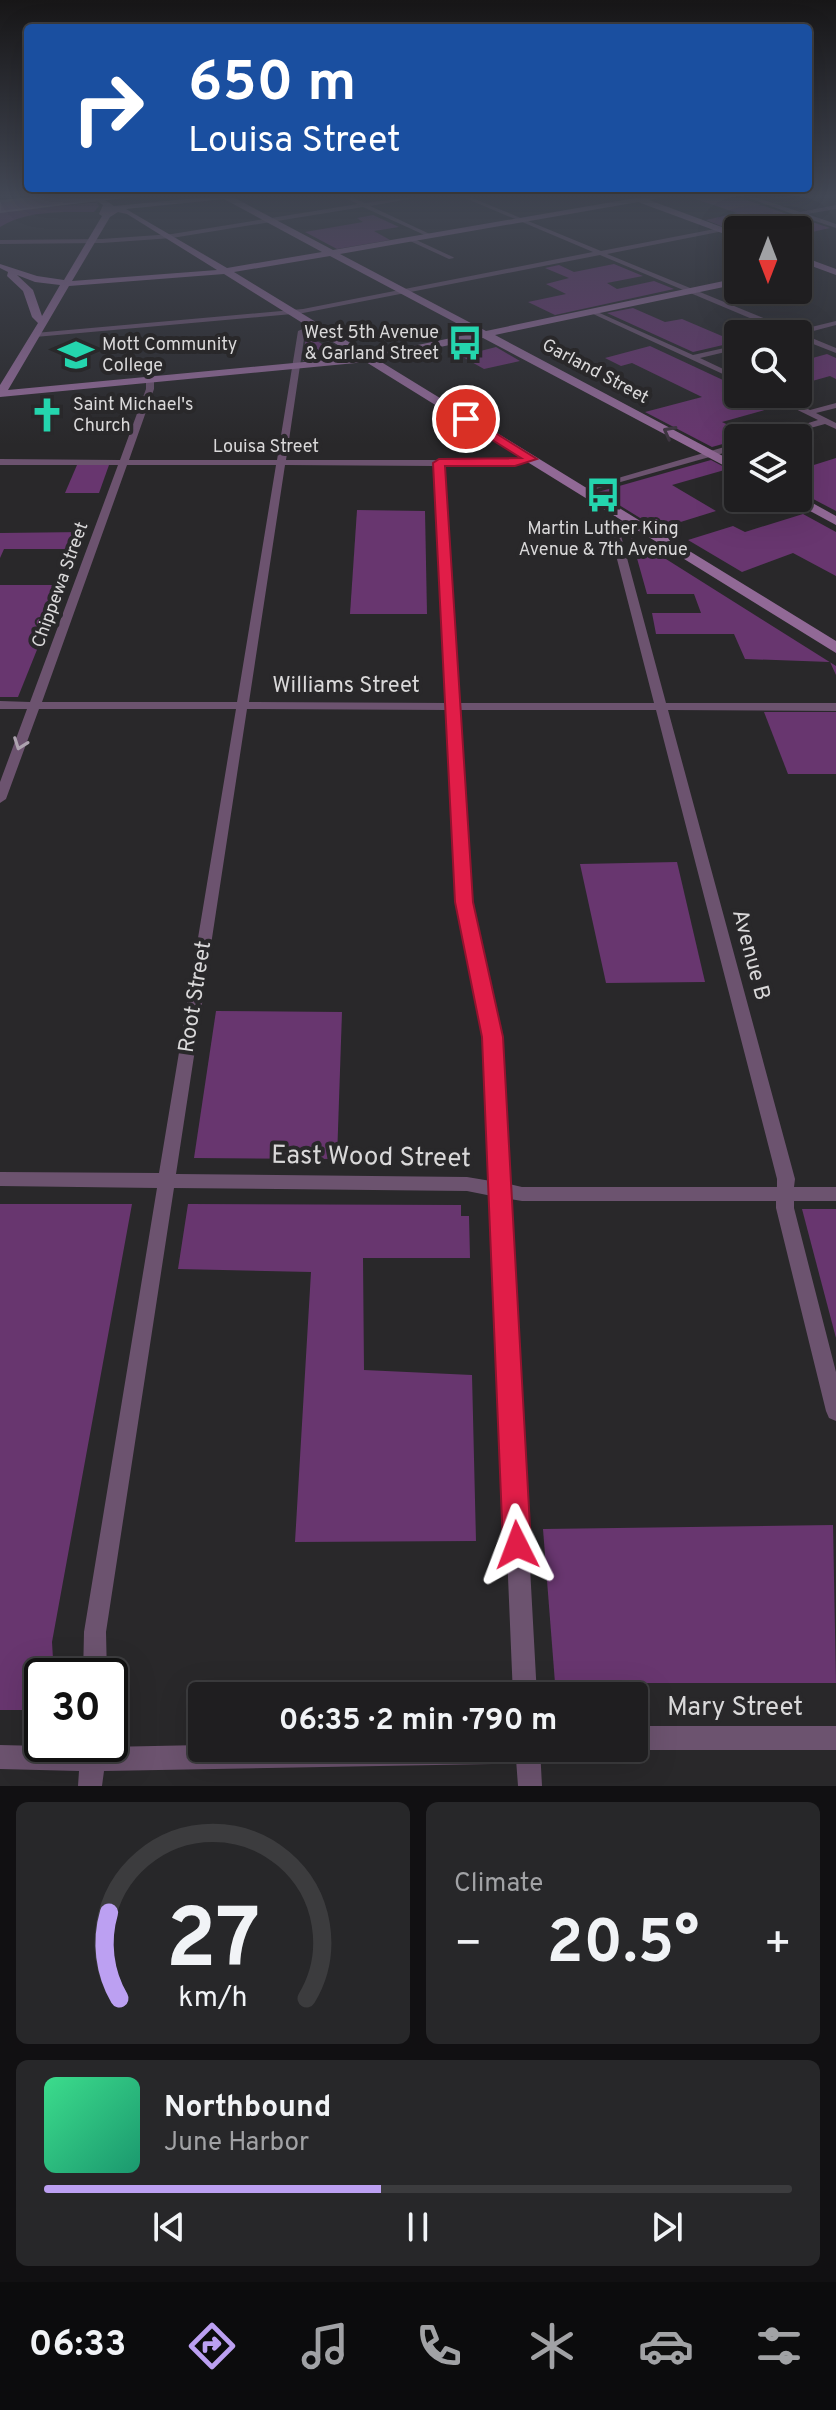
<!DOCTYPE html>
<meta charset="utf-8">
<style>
:root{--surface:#1f1e20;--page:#272729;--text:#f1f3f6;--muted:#a1a2a5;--line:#3c3c3e;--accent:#bca0f2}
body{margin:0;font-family:Overpass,sans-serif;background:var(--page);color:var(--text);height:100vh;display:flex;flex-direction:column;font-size:30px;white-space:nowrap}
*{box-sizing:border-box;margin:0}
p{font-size:26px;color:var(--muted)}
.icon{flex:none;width:44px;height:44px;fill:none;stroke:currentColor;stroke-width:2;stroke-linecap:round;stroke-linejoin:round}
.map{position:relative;height:1786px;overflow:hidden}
.drawer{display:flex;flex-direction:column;gap:16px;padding:16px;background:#111012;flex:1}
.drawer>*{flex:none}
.top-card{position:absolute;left:24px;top:24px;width:788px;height:168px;border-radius:8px;box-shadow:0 8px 32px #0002,0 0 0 2px var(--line);background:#1a4fa0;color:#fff;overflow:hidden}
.needle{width:52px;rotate:180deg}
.buttons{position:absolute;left:724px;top:216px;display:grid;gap:16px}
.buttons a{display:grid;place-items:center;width:88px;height:88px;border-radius:8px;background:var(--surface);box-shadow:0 8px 32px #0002,0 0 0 2px var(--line);font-size:40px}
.speed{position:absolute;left:24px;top:1658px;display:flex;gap:16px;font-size:40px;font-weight:700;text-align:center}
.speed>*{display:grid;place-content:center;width:104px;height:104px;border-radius:50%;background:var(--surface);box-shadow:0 8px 32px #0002,0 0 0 2px var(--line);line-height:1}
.speed .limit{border:4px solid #111;border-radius:12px;background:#fff;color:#111}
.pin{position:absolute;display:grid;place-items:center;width:68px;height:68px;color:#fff;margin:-34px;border:4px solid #fff;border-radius:50%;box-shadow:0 2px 8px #0007}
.me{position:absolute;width:88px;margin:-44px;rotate:357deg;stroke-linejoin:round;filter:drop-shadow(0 0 6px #0008)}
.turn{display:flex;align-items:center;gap:28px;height:168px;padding:0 32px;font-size:36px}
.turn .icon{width:104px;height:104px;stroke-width:2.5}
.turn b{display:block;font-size:56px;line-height:68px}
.big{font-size:60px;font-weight:700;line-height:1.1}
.drawer .tile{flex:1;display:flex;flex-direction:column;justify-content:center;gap:12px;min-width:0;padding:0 28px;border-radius:12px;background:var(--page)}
.drawer .dial{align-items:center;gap:0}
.dial svg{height:208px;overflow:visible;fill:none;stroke:var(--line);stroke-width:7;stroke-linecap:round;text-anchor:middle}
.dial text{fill:var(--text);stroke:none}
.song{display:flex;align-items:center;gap:24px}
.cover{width:96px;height:96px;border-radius:12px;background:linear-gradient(135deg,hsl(150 70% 55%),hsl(160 70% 35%))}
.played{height:8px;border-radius:4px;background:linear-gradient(90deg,var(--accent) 45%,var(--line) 45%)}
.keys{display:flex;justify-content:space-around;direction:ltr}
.heat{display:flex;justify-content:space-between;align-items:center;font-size:44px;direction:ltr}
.drawer .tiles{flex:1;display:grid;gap:16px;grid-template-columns:1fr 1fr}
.tile:last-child{grid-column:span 2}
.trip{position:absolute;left:188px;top:1682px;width:460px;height:80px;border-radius:8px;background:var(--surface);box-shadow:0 8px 32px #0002,0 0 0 2px var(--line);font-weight:700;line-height:80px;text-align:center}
.dock{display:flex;height:128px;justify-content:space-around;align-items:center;background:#0c0c0d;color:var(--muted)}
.dock .icon{width:56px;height:56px}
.dock .selected{color:var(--accent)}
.dock b{font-size:36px;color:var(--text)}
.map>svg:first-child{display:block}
</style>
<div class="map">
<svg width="836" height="1786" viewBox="0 0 836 1786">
<rect width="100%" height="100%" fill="#29282a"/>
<g fill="#68366f">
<path d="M684,195H732L787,214L721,226L706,220L737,213Z"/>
<path d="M96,202L99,206L94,212C62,212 27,210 0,227V212L99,202Z"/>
<path d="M373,215L399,227L374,231L390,240L337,249L305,232L363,222L357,218Z"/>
<path d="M800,218L830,228L798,235V230H738Z"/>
<path d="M614,264L643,276L607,283L617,289L654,281L674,289L555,315L528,302L566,294L546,284L569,278L545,268L559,265L574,272Z"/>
<path d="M633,308L665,322L682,319L736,342L693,352L607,313Z"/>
<path d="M306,334L344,358L303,361Z"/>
<path d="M650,346L738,387V394H752L779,406L722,422L751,436L712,447L645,412L702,397L632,363L621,366L605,358Z"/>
<path d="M496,347L520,361L484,369L461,356Z"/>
<path d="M827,354L836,358V379L830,376L798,385V362Z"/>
<path d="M836,458V511L798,491V470Z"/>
<path d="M711,460L728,469L672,485L716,511L658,529L598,492Z"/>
<path d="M77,465H109L99,493H65Z"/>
<path d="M357,510L425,511L427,614H350Z"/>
<path d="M803,514L836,532V576L793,553L742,572L688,540L733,526L745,532Z"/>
<path d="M84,532L77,549H4L0,558V533Z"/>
<path d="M631,537L836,666V675L830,662L745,659L734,634H656L652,613H701L694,594H647Z"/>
<path d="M0,585H63L18,697H0Z"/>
<path d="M764,712H836V774H788Z"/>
<path d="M677,862L705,982L606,983L580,864Z"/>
<path d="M216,1011L342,1012L337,1159L194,1158Z"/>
<path d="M0,1204H132L52,1642L54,1676H42V1710H0Z"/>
<path d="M188,1204L461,1205V1216H469L470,1258H363L364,1370L472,1375L476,1541L295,1542L311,1272L178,1269Z"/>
<path d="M802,1209H836V1338Z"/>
<path d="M833,1525L836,1683H555L543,1529Z"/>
</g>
<path fill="#915698" stroke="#a77dac" stroke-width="2" d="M64,195H140L0,212V201Z"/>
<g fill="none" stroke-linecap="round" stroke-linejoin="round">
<g fill="#6c536f" fill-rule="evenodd">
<path d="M339,195H346L365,203L431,195L370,206L434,236L429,237L363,207L172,238L102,243L0,244V240L102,239L172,234L358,204Z"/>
<path d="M458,195H465L601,251L793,214L740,195H748L800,212L836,205V209L807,214L836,224V228L800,216L607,254L795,331L836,321V325L802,334L836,348V353L798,338V334H788L600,255L303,313L35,337L31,335L35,333L303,309L593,252Z"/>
<path d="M412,238L453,257L454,258L449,259L410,241Z"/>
<path d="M593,310L693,355L738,345V349L700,358L738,376V381L591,313Z"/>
<path d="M314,324L317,328L305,332L286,460H512L531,456L535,459L512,466H444L459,703H654L610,532L615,523L631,518L636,521L622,527L620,532L666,703H836V711L668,710L795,1179L794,1187H836V1201H794V1208L836,1372V1421L829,1418L826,1411L776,1208V1201H522L510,1199L537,1696H513L492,1196L467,1191L174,1188L106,1632L107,1676H83L84,1632L157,1188L0,1186V1172L159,1173L236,709H39L6,799L0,803V782L27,709H0V701L30,702L118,465H0V459L120,460L146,389V381L150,379L154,381V389L129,460H277L298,331ZM127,465H276L237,702H42ZM285,465L435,466L447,703L249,702ZM247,709L447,710L457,902L485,1037L491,1181L467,1177L176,1174ZM459,710H656L777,1179V1187H522L509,1184L501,1037L471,902Z"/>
<path d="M765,394H775L810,410L836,403V408L816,413L836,423V429L825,424L774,438H760L818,420Z"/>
<path d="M738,443V449L585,492L577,490Z"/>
<path d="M634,1726H836V1750H634L629,1748H634Z"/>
<path d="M82,1744H106V1747L202,1745V1748H540L542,1786H518L516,1759L492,1764L104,1771L102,1786H78L79,1771L0,1769V1745L82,1747Z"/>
</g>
<g fill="#916996" fill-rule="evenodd">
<path d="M88,195H97L114,206L229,195L333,250L653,195H670L649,200L738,233V239L638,202L340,254L486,331L738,278V284L495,335L738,464V473L483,338L378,360L836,641V653L366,362L0,397V385L38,323L32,317L23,291L7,276L8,272L0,268V264L37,276L64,280L102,216L99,214L103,205ZM224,199L322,252L227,268L126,209ZM118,212L127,214L217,270L72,281L110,217ZM330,256L475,333L370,355L234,272ZM224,274L357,357L8,390L69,286ZM17,275L35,282L60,285L42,316L33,290Z"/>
<path d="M798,255L836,269V275L798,261Z"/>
<path d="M798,495L836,516V525L786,498H798Z"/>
</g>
</g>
<defs><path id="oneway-chevron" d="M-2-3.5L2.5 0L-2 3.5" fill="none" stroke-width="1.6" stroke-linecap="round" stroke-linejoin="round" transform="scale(2)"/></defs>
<use stroke="#3e3540" href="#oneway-chevron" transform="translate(669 432) rotate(-152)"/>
<use stroke="#ada3af" href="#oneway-chevron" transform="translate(20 744) rotate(110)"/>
<linearGradient id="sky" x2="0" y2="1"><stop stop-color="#171617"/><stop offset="0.44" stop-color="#434855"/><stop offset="1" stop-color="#434855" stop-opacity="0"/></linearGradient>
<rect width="836" height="445" fill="url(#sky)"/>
<path fill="#e11d48" stroke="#92132f" stroke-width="2" d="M462,417H470L537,459L515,466H445L473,902L503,1037L531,1545L527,1555L517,1559L507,1555L503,1545L482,1037L455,902L433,463L439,459L521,458L462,421Z"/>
<defs>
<g id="bus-bare" transform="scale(2.76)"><path d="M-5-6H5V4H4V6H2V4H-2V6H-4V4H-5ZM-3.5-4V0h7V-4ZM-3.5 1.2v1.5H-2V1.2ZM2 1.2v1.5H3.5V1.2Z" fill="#24d5ae" stroke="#29282a" stroke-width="2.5" paint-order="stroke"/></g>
<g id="university-bare" transform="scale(2.76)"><path d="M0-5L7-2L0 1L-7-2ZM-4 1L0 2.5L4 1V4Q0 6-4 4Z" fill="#24d5ae" stroke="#29282a" stroke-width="2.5" paint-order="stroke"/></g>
<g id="church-bare" transform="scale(2.76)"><path d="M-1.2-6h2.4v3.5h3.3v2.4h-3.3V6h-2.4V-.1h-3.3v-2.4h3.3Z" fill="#24d5ae" stroke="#29282a" stroke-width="2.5" paint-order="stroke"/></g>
</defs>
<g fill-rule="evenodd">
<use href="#bus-bare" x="465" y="343"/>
<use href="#university-bare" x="76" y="355"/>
<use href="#church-bare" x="47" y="415"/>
<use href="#bus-bare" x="603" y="495"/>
</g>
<g text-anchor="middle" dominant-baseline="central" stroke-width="8" stroke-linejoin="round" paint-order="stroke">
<g font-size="18" fill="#d9d8d9" stroke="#29282a" text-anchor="start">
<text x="439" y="333" text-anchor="end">West 5th Avenue<tspan x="439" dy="21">&amp; Garland Street</tspan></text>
<text x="102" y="345">Mott Community<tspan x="102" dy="21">College</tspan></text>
<text x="73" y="405">Saint Michael's<tspan x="73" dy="21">Church</tspan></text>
<text x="603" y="529" text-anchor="middle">Martin Luther King<tspan x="603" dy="21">Avenue &amp; 7th Avenue</tspan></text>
</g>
<g font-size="18" fill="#d9d8d9" stroke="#29282a">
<text transform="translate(595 372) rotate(28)">Garland Street</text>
<text x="266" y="447">Louisa Street</text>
<text transform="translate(61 585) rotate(-70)">Chippewa Street</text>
</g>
<g font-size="22" fill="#d9d8d9" stroke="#29282a">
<text x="346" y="686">Williams Street</text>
<text transform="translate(750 955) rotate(75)">Avenue B</text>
<text transform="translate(196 997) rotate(-81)">Root Street</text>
</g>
<g font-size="26" fill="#d9d8d9" stroke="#29282a">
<text transform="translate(371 1158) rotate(1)">East Wood Street</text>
<text x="735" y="1708">Mary Street</text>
</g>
</g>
</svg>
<div class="buttons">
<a><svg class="needle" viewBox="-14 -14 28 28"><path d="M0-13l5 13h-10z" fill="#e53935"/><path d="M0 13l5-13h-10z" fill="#a1a2a5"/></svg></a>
<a><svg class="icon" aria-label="search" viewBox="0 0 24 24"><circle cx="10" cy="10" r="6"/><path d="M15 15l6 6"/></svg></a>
<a><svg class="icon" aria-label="layers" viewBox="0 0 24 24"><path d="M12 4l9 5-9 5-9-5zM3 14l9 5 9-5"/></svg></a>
</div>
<div class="speed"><div class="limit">30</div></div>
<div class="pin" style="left:466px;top:419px;background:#d93025"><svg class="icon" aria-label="arrive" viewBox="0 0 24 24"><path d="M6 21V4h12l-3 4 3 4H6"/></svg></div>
<svg class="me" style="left:517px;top:1545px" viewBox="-20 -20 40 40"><path d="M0-17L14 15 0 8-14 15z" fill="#e11d48" stroke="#fff" stroke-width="4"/></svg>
<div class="trip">06:35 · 2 min · 790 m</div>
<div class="top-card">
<div class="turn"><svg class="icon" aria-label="right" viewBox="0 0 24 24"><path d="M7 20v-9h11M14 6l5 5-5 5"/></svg><div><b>650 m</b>Louisa Street</div></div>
</div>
</div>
<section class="drawer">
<div class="tiles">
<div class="tile dial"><svg viewBox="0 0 100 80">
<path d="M14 69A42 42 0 1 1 86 69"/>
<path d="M14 69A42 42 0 0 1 10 36" stroke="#bca0f2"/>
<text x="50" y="56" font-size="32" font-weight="700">27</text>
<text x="50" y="72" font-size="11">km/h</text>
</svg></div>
<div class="tile"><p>Climate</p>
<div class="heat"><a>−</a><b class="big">20.5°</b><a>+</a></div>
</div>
<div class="tile">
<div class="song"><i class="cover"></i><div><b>Northbound</b><p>June Harbor</p></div></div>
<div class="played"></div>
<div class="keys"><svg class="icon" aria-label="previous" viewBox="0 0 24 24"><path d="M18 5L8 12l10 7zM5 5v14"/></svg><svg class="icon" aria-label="pause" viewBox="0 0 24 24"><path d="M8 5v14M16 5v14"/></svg><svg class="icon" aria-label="next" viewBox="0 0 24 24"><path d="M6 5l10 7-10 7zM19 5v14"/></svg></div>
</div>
</div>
</section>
<nav class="dock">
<b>06:33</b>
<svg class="icon selected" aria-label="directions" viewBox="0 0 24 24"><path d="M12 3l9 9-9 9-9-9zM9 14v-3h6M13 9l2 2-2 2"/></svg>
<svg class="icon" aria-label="music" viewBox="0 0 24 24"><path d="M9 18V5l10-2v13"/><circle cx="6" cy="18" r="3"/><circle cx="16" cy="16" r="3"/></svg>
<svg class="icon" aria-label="phone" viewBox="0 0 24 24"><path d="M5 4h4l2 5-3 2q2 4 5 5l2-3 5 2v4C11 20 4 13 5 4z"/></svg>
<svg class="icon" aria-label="climate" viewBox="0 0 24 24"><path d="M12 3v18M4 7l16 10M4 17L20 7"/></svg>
<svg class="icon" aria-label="car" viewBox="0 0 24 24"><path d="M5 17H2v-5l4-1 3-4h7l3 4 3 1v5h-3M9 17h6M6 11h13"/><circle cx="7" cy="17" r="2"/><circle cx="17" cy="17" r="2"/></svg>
<svg class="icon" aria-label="filters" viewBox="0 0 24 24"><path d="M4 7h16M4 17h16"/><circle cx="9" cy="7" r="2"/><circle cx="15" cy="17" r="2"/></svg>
</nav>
